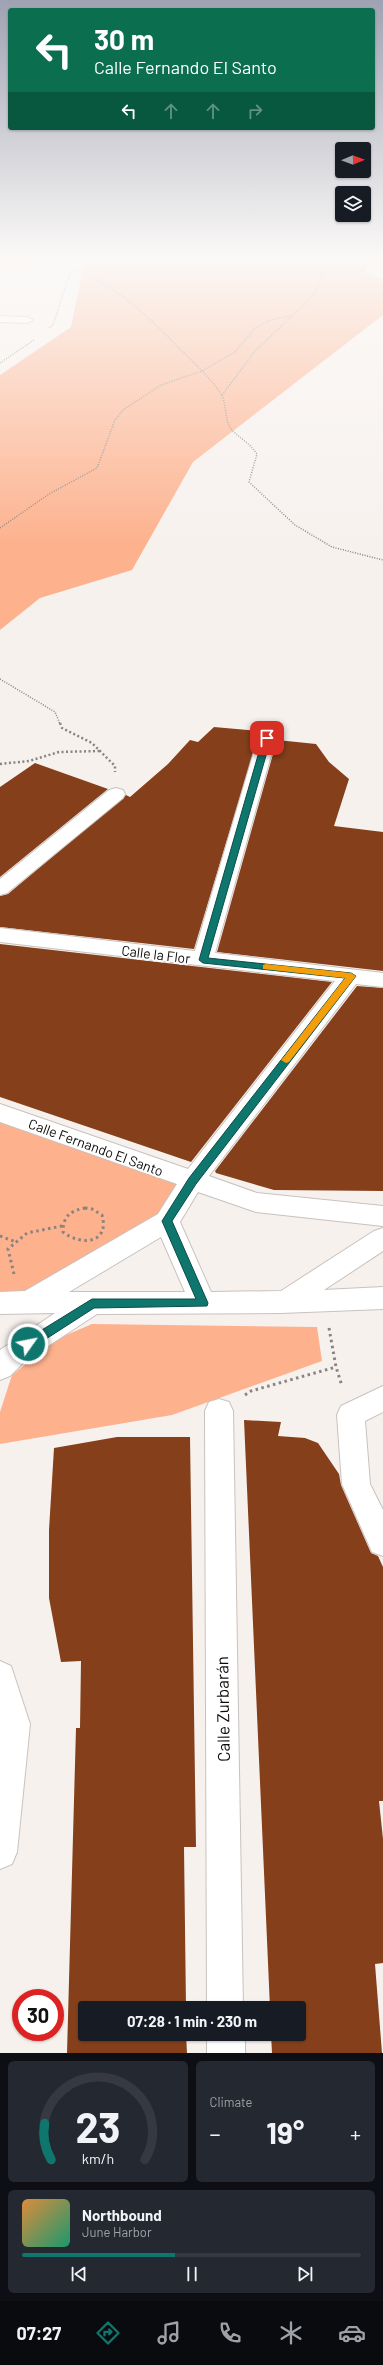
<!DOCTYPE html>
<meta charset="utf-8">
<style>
:root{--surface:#171b24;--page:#242831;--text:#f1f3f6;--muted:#9ea1a6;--line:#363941;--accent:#0f766e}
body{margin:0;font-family:Barlow,sans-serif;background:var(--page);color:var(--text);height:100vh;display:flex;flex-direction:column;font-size:15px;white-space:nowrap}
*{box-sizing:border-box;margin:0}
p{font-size:13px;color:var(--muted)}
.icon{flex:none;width:22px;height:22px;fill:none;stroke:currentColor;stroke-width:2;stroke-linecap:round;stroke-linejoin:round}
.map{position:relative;height:2053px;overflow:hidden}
.details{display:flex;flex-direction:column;gap:8px;padding:8px;background:#0d0f14;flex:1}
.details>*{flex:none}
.hud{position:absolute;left:8px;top:8px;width:367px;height:122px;border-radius:4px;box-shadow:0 1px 3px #0004;background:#0b6e4f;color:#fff;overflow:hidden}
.needle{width:26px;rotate:89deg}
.tools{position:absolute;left:335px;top:142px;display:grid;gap:8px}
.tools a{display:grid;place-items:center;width:36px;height:36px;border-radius:4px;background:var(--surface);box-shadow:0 1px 3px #0004;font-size:20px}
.speed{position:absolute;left:12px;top:1989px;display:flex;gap:8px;font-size:20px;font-weight:700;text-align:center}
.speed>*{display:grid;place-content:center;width:52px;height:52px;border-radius:50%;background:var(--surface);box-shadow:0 1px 3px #0004;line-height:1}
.speed .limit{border:6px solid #d22;background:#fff;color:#111}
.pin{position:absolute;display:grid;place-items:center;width:34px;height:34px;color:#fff;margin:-17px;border-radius:8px;box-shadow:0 2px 6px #0006}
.me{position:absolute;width:44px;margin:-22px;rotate:57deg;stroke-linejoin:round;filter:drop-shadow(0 0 3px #0008)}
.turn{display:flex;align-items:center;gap:14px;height:84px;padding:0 20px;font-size:18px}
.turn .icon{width:52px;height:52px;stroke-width:2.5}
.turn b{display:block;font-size:28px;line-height:34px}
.lanes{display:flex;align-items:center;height:38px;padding:0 20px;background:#0003;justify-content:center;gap:20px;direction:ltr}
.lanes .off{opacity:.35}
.big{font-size:30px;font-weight:700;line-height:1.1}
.details .widget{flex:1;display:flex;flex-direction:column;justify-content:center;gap:6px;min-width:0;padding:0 14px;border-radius:6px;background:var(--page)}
.details .dial{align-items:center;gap:0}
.dial svg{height:104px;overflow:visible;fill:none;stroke:var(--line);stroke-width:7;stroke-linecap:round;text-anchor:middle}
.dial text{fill:var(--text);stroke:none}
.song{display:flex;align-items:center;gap:12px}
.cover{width:48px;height:48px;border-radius:6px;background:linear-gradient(135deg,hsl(30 70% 55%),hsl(160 70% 35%))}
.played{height:4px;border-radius:2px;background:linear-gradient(90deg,var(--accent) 45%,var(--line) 45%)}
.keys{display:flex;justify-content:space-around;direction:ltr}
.heat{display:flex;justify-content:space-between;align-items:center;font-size:22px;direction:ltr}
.details .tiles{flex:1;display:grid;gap:8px;grid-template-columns:1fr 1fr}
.widget:last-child{grid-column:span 2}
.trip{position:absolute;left:78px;top:2001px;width:228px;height:40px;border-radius:4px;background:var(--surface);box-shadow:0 1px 3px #0004;font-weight:700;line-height:40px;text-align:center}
.tabs{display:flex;height:64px;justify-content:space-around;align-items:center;background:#090b0e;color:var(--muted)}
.tabs .icon{width:28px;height:28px}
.tabs .active{color:var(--accent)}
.tabs b{font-size:18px;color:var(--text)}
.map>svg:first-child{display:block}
</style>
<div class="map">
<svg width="383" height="2053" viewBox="0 0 383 2053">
<rect width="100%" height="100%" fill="#f7f1ee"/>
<g fill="#fdb18d">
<path d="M69,259H370L366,272L383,279V315L193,462L132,570L40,598L0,630V375L71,327L84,263Z"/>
<path d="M0,1113L192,1181L167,1221L111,1254L0,1303Z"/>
<path d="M92,1324L317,1327L322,1361L172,1415L0,1444V1412L12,1375L57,1339Z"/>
</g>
<g fill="#85401b">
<path d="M214,727L260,731L194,949L0,927V896L8,894L126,795L130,797L168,764L190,740L198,742Z"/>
<path d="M277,740L316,744L329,762L349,779L334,826L383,832V971L217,952Z"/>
<path d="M35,763L108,789L0,877V787Z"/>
<path d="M0,944L332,982L191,1162L0,1097Z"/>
<path d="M357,986L383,988V1191L274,1190L216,1173L215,1171Z"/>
<path d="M244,1420L281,1422L278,1436L305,1438L318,1443L339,1474L341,1485L371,1553L378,1556L383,1567V1801H379L383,1839V1963L375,1964L382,2053H272L271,2034H299V2008H270Z"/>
<path d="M117,1437H190L196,1847H184L186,2008H85V2034H186L187,2053H67L76,1728H80L81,1661L61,1662L49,1598V1530L54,1448Z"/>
</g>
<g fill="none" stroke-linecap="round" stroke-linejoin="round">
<g stroke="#c8c2bf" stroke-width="2">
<g id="minor">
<path d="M0,316L27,317L33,320L27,323L0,322Z"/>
<path d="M267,733L273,734L276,738L215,953L383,973V987L356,984L209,1176L257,1193L383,1206V1226L256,1212L198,1192L180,1222L211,1292L281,1291L374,1231L383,1228V1251L324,1290L383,1287V1309L281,1313L97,1314L25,1361L10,1376L0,1380V1350L55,1313L0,1314V1292L25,1291L158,1214L177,1184L0,1122V1104L188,1169L335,981L0,942V928L195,951L258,738L261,734ZM161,1237L185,1292H69Z"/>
<path d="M116,788L123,790L125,794L123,798L7,893L0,895V879L109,790Z"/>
<path d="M383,1386V1412L365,1421L370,1484L383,1510V1556L372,1552L342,1484L337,1415L341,1406Z"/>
<path d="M219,1399L229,1402L233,1411L243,2008H207L205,1411L209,1402Z"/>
<rect x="207" y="2034" width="38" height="19"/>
</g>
</g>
<g stroke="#c8c2bf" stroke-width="2">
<path id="highway" d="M0,1661L11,1666L30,1724L17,1852L12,1864L0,1869Z"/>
</g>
<g stroke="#888482" stroke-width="1.5" stroke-dasharray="1 1.5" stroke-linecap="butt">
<path d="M42,259C106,276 135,303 180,349C194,363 210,377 221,394C227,403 224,420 231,429C239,438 250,443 257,454L249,482L295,525L332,547L383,560"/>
<path d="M323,276L333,259"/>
<path d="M49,328L53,325L72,267"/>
<path d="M0,363L34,340"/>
<path d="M222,395L255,351L313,296L322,277L318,259"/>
<path d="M0,528L49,494L97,468L115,420L123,410L161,385L202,371L235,352L255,328L271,320L293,315"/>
<path d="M0,679L55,712L60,724"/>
</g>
<g stroke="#888482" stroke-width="2.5" stroke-dasharray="2 2.5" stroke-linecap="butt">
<path d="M60,723L62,728L92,743L115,766V772"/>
<path d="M0,764L29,761L59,752L100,751"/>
</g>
<g stroke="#888482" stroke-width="3" stroke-dasharray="2.5 3.5" stroke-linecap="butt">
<path d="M85,1208L92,1209L102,1215C110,1244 81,1246 63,1232C63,1216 70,1211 85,1208Z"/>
<path d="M0,1236L16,1242"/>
<path d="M14,1274L8,1249L27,1233L62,1226"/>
<path d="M329,1328L336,1367L342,1386"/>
<path d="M245,1395L251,1391L336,1367"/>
</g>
<use href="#minor" fill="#fff" fill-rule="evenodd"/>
<use href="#highway" fill="#fff" fill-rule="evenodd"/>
</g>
<linearGradient id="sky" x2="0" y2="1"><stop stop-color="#9fa2b2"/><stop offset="0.47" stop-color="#fbf9f7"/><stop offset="1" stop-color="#fbf9f7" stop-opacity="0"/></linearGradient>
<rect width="383" height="546" fill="url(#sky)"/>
<path fill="#0f766e" stroke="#0a4d48" d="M267,736L271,738L208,958L351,973L356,976L196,1184L172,1221L208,1303L207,1306L94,1308L32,1348H24V1341L92,1299H196L162,1221L189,1178L345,978L203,963L199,960L263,738Z"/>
<path fill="#f59e0b" d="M266,964L351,973L356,976L289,1062L286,1063L281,1060L283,1058L345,978L263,969V965Z"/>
<g text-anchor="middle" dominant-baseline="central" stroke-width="4" stroke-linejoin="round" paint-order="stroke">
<g font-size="14" fill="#0e0c0b" stroke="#fff">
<text transform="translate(156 954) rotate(7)">Calle la Flor</text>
<text transform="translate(96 1147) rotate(20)">Calle Fernando El Santo</text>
</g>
<g font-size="17" fill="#0e0c0b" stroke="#fff">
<text transform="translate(222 1709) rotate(-91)">Calle Zurbarán</text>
</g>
</g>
</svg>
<div class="tools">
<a><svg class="needle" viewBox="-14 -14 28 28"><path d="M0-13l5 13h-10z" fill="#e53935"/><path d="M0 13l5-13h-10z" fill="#9ea1a6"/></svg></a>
<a><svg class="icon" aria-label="layers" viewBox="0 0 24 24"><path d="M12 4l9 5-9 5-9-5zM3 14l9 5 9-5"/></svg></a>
</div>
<div class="speed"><div class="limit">30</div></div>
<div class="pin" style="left:267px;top:738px;background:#d93025"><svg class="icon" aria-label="arrive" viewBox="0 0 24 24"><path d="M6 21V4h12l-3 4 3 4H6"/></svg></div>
<svg class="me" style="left:28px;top:1344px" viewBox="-20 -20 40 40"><circle r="17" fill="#0f766e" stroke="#fff" stroke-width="3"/><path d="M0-11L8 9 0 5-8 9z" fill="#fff"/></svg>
<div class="trip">07:28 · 1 min · 230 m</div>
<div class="hud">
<div class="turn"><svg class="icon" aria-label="left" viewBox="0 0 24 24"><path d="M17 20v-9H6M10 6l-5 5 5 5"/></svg><div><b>30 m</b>Calle Fernando El Santo</div></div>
<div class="lanes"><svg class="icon" aria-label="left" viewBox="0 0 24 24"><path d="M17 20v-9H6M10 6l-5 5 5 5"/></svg><svg class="icon off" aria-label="ahead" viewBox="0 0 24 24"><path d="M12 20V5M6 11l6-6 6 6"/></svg><svg class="icon off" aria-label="ahead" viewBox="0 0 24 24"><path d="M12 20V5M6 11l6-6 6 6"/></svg><svg class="icon off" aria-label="right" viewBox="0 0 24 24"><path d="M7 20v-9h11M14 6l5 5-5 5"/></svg></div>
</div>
</div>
<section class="details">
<div class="tiles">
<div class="widget dial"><svg viewBox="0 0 100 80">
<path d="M14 69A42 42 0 1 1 86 69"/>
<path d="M14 69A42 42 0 0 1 9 41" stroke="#0f766e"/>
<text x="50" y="56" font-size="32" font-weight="700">23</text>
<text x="50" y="72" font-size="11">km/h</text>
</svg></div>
<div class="widget"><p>Climate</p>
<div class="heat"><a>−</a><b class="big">19°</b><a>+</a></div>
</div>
<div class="widget">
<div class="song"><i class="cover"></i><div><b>Northbound</b><p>June Harbor</p></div></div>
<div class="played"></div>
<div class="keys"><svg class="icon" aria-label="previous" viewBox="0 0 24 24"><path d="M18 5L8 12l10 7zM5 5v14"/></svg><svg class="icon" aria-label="pause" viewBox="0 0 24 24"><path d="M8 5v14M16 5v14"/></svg><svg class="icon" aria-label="next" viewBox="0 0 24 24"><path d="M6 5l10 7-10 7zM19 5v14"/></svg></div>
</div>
</div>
</section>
<nav class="tabs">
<b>07:27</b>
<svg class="icon active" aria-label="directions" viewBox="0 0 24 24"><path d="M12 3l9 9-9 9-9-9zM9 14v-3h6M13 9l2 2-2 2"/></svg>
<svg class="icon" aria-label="music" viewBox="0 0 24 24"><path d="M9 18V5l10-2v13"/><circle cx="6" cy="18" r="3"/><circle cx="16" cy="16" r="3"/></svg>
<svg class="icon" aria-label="phone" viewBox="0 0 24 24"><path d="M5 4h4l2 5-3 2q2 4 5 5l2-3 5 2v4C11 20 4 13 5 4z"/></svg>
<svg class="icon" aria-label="climate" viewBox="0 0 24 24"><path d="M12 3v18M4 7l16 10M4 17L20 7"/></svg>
<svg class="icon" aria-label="car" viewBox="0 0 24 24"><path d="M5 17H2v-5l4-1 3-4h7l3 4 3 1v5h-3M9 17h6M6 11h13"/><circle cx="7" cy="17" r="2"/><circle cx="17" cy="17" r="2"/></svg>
</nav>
